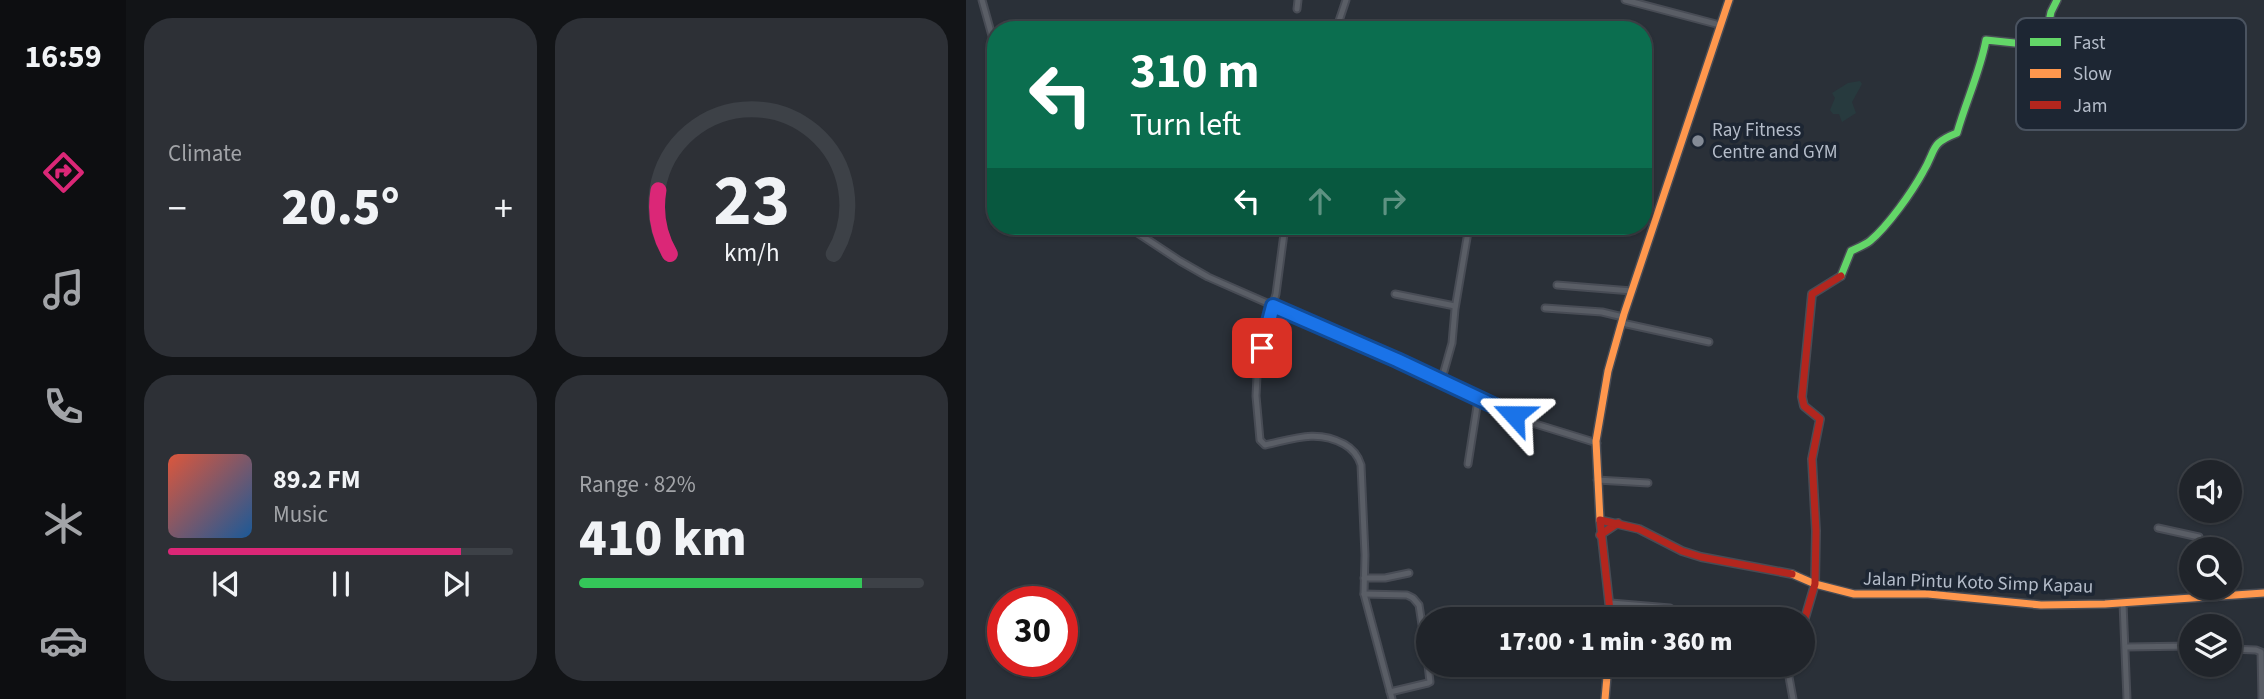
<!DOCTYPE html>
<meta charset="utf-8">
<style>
:root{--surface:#20242a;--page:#2d3036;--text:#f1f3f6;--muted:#a2a4a8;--line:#3d4147;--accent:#db2777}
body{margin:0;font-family:"Source Sans 3",sans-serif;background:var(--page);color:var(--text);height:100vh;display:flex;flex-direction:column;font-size:26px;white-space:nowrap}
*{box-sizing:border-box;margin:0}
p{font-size:23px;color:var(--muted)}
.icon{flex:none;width:38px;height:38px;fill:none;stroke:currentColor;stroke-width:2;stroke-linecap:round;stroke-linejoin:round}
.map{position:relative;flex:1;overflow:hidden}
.side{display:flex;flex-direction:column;gap:18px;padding:18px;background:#121417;width:840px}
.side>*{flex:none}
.guide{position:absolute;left:21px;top:21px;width:665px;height:214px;border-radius:28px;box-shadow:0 2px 5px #0004,0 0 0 2px var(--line);background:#0b6e4f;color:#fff;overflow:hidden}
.controls{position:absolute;left:1213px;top:460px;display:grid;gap:14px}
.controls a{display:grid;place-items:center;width:63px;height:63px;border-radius:50%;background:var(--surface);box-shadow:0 2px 5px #0004,0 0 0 2px var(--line);font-size:35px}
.speed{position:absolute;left:21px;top:586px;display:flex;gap:14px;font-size:35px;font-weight:700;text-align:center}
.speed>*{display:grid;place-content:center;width:91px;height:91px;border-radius:50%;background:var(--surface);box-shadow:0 2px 5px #0004,0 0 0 2px var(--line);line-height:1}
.speed .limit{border:10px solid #d22;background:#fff;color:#111}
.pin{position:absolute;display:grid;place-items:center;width:60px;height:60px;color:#fff;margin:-30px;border-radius:14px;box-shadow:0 4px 10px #0006}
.me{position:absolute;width:77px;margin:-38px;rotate:294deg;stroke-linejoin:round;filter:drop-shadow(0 0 5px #0008)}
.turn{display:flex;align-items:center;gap:24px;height:147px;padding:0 28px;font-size:32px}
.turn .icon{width:91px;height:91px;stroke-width:2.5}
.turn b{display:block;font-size:49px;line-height:60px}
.lanes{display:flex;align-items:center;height:66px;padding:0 28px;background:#0003;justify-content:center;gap:35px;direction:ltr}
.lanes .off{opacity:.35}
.big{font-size:52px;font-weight:800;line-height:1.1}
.side .widget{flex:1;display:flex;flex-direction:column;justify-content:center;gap:10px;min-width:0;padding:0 24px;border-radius:28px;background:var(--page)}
.side .dial{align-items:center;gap:0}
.dial svg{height:182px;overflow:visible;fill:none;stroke:var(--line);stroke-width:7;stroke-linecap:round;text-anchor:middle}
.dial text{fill:var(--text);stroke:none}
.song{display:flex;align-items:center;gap:21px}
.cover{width:84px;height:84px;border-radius:10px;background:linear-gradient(135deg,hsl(10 70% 55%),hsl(210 70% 35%))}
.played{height:7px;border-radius:4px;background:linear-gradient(90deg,var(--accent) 85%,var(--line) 85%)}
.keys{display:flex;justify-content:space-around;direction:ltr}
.heat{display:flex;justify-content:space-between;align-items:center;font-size:38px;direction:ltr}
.charge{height:10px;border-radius:5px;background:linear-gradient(90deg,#34c759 82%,var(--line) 0)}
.side .tiles{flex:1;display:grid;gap:18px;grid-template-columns:repeat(2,1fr)}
.trip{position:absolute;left:450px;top:607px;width:399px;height:70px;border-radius:35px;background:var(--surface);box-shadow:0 2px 5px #0004,0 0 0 2px var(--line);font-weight:800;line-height:70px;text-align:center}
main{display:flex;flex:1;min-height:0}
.tab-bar{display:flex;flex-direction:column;width:126px;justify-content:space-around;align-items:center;background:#0d0e11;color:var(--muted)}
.tab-bar .icon{width:49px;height:49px}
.tab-bar .on{color:var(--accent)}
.tab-bar b{font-size:32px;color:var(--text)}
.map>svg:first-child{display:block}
</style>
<main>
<nav class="tab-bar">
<b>16:59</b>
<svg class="icon on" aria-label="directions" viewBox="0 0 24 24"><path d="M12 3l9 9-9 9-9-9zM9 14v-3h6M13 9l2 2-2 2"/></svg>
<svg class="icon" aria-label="music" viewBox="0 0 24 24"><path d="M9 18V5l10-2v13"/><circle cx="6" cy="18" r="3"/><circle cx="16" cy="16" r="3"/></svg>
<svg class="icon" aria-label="phone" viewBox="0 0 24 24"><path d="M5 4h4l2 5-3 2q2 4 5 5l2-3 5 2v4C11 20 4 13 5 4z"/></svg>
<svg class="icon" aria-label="climate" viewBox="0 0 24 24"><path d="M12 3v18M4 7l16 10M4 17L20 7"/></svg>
<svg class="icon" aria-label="car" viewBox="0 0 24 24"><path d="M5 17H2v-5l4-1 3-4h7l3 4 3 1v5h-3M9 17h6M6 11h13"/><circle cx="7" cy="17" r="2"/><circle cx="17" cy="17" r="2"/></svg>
</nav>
<section class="side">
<div class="tiles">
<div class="widget"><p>Climate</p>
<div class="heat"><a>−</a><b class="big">20.5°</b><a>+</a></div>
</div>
<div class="widget dial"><svg viewBox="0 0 100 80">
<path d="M14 69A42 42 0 1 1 86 69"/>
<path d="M14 69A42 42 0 0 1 9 41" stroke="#db2777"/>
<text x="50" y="56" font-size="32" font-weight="700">23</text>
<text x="50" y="72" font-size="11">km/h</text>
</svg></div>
<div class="widget">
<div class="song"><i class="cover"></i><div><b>89.2 FM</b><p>Music</p></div></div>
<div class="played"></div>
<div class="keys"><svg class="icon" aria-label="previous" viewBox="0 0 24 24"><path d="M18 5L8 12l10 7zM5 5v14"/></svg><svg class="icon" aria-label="pause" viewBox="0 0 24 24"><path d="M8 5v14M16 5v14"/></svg><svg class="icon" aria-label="next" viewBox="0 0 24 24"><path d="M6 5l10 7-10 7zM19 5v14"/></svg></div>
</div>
<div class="widget"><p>Range · 82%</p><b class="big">410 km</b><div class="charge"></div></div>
</div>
</section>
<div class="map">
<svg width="1298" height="699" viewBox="0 0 1298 699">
<rect width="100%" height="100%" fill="#2a3038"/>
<path fill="#273a3e" d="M894,81L896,84L886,102L890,113L876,122L873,114H867L864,110L869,98L866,93L882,83Z"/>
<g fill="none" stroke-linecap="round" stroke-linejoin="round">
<g stroke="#484c55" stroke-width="9">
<g id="street">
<path d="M16,0L30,50"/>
<path d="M659,0L754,25"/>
<path d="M331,9L332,0"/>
<path d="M370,30L380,0"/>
<path d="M161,226L214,261L242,277L431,360L533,409L563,422L631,443"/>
<path d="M319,226L310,294L301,324L291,376L290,396L294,440L299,445C327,439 351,429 378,444C387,449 392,455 395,465L399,555L398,594L426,699"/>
<path d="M349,226L392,230"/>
<path d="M591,285L666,291"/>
<path d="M429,294L489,306"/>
<path d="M579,308L636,312L657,317"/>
<path d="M656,323L743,342"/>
<path d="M475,382L486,343L489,309L503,226"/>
<path d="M502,464L512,400"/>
<path d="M631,480L682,483"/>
<path d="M1192,528L1233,537V550"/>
<path d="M398,578H419L443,573"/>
<path d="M398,594L441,595L447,598L453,605L462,664"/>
<path d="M1229,598L1231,588"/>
<path d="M645,603L704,608L707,610L706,620"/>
<path d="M1157,603L1161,699"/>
<path d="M1160,647L1225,646"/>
<path d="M1264,649L1290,650L1295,652L1296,699"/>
<path d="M642,665L697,673"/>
<path d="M824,665L823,677L827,699"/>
<path d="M424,692L462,683L464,682L462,665"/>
</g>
</g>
<g stroke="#484c55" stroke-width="10">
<path id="fast" d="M875,276L885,251C891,248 899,245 904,241C922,226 946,192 957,172C971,149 963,144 991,133C1000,101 1014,72 1020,40L1078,46L1085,12L1091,0"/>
</g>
<g stroke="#484c55" stroke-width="10">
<g id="slow">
<path d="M634,520L630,441L642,371L658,314L763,0"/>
<path d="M826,574L849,584L888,594H962L1075,605L1139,604L1298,593"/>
<path d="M639,699L642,665"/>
</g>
</g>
<g stroke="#484c55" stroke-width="10">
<g id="jam">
<path d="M634,535L652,523"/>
<path d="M645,620L634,520L673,529L716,551L735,557L826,574"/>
<path d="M836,628L849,584L850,531L846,459L854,419L838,406L836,397L846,294L875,276"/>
</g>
</g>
<use href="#street" stroke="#5a5e66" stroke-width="5"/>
<use href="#fast" stroke="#63d668" stroke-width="7"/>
<use href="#slow" stroke="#ff974d" stroke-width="7"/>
<use href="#jam" stroke="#b3261e" stroke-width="7"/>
</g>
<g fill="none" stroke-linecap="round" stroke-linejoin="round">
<g stroke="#114b97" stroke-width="18">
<path id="route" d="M296,348L307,306L431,360L548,415"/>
</g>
<use href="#route" stroke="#1a73e8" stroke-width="12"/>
</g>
<circle fill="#848b96" stroke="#1d2633" stroke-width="2.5" cx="732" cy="141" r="7"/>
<g text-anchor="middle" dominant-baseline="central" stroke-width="7" stroke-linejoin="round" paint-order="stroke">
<g font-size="19" fill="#b4bcc9" stroke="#1d2633" text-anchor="start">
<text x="746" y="130">Ray Fitness<tspan x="746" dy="22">Centre and GYM</tspan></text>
</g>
<g font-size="19" fill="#b4bcc9" stroke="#1d2633">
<text transform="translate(1012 583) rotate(2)">Jalan Pintu Koto Simp Kapau</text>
</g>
</g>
<rect x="1050" y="18" width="230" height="112" rx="10" fill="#1d2633" stroke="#4a5360" stroke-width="2"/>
<rect x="1064" y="38" width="31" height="8" fill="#63d668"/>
<rect x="1064" y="69" width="31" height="9" fill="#ff974d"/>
<rect x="1064" y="101" width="31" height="8" fill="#b3261e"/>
<g font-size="19" fill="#b4bcc9">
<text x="1107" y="49">Fast</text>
<text x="1107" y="80">Slow</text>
<text x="1107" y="112">Jam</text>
</g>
</svg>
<div class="controls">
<a><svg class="icon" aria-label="sound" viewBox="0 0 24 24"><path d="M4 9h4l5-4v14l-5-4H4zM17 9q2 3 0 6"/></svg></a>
<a><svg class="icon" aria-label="search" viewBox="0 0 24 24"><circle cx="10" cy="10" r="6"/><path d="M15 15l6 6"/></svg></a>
<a><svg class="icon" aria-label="layers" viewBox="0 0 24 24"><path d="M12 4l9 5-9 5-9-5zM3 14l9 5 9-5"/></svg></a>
</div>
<div class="speed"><div class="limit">30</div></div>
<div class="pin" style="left:296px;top:348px;background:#d93025"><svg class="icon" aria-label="arrive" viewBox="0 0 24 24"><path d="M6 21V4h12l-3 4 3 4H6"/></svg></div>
<svg class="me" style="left:548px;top:415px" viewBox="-20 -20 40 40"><path d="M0-17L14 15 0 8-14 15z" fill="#1a73e8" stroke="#fff" stroke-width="4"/></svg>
<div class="trip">17:00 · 1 min · 360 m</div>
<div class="guide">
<div class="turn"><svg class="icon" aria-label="left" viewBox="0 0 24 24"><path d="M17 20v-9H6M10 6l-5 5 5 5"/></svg><div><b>310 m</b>Turn left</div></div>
<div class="lanes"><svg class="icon" aria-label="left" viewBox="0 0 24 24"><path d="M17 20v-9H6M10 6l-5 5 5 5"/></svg><svg class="icon off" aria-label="ahead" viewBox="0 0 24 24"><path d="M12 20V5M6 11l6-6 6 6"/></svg><svg class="icon off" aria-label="right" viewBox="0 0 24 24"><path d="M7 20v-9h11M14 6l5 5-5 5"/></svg></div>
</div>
</div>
</main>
